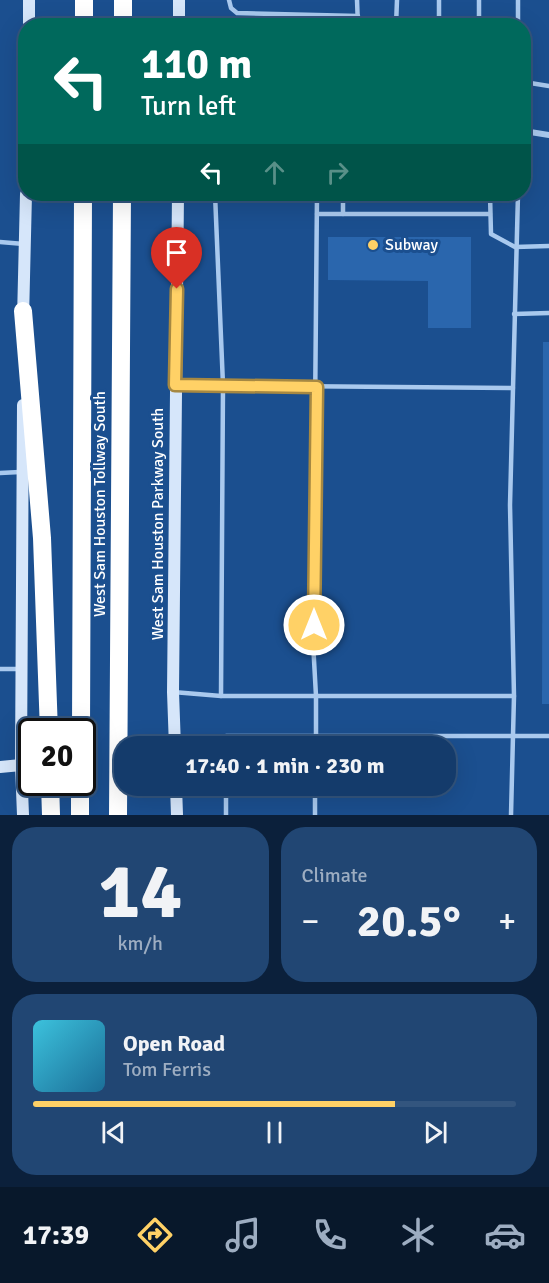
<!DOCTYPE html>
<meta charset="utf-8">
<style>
:root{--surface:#143b6b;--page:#214673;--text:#f1f3f6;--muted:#9dadc1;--line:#33557e;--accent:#ffd166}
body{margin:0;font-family:Signika,sans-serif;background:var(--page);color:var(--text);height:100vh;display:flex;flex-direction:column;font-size:22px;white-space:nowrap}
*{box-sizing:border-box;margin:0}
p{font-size:20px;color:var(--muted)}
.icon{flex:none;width:33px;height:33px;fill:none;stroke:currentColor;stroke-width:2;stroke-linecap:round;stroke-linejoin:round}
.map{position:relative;height:815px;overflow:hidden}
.panel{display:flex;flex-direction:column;gap:12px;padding:12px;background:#0b203b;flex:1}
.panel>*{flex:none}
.guide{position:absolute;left:18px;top:18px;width:513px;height:183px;border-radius:24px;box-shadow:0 6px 24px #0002,0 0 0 2px var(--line);background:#00695c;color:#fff;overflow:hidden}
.speed{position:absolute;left:18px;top:718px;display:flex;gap:12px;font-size:30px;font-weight:700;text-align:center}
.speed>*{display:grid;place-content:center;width:78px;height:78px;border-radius:50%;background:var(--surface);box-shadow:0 6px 24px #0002,0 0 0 2px var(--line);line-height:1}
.speed .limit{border:3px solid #111;border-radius:9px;background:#fff;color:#111}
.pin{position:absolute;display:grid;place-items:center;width:51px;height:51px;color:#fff;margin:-62px -26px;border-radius:50% 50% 50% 0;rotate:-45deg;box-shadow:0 0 6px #0007}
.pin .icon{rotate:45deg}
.me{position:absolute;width:66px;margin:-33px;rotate:0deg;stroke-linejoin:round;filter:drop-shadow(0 0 4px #0008)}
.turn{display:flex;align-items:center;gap:21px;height:126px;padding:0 24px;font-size:27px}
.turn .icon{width:78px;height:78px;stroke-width:2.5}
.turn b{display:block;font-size:42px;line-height:51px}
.lanes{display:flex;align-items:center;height:57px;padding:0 24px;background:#0003;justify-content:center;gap:30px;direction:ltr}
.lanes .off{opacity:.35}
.big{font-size:45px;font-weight:700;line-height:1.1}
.panel .widget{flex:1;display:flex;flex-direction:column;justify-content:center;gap:9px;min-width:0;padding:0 21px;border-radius:24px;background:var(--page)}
.panel .dial{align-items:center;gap:0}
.dial b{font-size:78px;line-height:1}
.song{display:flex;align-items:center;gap:18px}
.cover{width:72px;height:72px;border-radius:9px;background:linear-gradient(135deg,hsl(190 70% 55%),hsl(200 70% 35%))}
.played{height:6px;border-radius:3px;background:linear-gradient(90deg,var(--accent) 75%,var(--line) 75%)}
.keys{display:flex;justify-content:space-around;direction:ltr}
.heat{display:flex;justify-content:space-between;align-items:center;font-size:33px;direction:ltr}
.panel .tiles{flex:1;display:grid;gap:12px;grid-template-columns:1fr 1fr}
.widget:last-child{grid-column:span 2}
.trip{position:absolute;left:114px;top:736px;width:342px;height:60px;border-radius:24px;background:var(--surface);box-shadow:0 6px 24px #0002,0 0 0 2px var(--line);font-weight:700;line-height:60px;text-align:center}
.dock{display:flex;height:96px;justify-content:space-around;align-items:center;background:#08182b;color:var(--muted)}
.dock .icon{width:42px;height:42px}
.dock .selected{color:var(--accent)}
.dock b{font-size:27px;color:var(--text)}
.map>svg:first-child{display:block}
</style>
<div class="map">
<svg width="549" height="815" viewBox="0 0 549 815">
<rect width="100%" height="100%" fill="#1b4f8f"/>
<g fill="#2a66ad">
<path d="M328,237H471V328H428V281L328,280Z"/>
<path d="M543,342H549V704H542Z"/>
</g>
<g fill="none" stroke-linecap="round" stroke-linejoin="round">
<g stroke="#a9c9ee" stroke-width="4.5">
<path d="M229,0L231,8L237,13L358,16"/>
<path d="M357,0L358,26"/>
<path d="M396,26L397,0"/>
<path d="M439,26V0"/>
<path d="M479,26V0"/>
<path d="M518,26V0"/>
<path d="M524,82L549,86"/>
<path d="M215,194L223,385L221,696"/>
<path d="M247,194L317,196"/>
<path d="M490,194L491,234L515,247L549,246"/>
<path d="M317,214H490"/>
<path d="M343,214V194"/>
<path d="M0,242L24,244"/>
<path d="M514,314L549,313"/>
<path d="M178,385L513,388"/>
<path d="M0,473L20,472"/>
<path d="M0,669H19"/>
<path d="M173,692L221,696H514"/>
<path d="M226,747V736H549"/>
<path d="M316,747V696L313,642L317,194"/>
<path d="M226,786V815"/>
<path d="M315,815V786"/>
<path d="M511,815L514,696L510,505L518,194"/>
</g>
<path stroke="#a9c9ee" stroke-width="6" d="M524,131L549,135"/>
<g stroke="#d6e6fa" stroke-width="12">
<path d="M29,0V26"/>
<path d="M179,0V26"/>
<path d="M23,319L26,194"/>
<path d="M23,405L21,765L23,815"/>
<path d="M175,747L173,692L178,194"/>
<path d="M0,767L21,765"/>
<path d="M176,786L177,815"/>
</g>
<g stroke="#fff" stroke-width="18">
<path d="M84,26V0"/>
<path d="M123,26V0"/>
<path d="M23,311L42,538L49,732"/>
<path d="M81,732L83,194"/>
<path d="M50,783L51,815"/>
<path d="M80,815V783"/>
<path d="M118,815L122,194"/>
</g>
</g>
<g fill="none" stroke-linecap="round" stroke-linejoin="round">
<g stroke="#a68842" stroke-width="15">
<path id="route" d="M177,289L175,385L317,387L314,625"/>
</g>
<use href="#route" stroke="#ffd166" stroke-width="10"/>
</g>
<circle fill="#ffd166" stroke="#1b4f8f" stroke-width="2" cx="373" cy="245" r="6"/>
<g text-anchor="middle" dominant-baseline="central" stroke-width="6" stroke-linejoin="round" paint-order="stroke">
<g font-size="16" fill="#fff" stroke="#1b4f8f" text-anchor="start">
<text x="385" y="245">Subway</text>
</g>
<g font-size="16" fill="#fff" stroke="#1b4f8f">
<text transform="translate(100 504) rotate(-90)">West Sam Houston Tollway South</text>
<text transform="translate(158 524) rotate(-90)">West Sam Houston Parkway South</text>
</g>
</g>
</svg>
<div class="speed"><div class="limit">20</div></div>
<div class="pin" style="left:177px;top:289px;background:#d93025"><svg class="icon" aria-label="arrive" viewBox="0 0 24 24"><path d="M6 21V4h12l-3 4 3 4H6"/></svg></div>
<svg class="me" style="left:314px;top:625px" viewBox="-20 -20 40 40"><circle r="17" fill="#ffd166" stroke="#fff" stroke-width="3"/><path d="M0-11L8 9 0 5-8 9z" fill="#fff"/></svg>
<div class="trip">17:40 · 1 min · 230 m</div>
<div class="guide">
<div class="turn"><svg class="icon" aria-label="left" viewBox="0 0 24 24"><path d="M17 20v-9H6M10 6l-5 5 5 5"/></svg><div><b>110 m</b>Turn left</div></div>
<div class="lanes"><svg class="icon" aria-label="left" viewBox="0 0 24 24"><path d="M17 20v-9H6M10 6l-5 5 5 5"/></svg><svg class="icon off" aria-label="ahead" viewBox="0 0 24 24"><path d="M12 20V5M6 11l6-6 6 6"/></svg><svg class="icon off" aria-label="right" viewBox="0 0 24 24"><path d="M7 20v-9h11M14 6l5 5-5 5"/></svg></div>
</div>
</div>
<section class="panel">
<div class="tiles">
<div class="widget dial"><b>14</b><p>km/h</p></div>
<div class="widget"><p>Climate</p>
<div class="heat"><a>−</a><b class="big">20.5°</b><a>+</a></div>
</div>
<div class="widget">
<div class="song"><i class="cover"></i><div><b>Open Road</b><p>Tom Ferris</p></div></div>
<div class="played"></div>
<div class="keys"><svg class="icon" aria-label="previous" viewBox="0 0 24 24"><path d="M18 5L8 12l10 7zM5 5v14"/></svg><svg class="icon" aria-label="pause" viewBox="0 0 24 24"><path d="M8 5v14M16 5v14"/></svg><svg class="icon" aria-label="next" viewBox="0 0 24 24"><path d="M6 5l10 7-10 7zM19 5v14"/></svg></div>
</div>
</div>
</section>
<nav class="dock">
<b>17:39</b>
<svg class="icon selected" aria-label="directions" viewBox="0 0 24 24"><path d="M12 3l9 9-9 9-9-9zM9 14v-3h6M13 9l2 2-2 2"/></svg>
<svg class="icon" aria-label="music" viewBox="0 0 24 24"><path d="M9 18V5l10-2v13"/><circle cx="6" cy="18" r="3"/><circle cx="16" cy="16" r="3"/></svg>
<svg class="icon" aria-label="phone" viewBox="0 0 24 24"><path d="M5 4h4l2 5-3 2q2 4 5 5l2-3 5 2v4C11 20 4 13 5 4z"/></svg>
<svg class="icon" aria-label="climate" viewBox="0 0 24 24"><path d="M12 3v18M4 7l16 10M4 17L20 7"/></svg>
<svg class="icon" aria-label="car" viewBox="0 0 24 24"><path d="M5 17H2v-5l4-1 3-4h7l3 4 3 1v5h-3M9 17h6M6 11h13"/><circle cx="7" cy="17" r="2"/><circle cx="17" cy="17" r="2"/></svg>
</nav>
